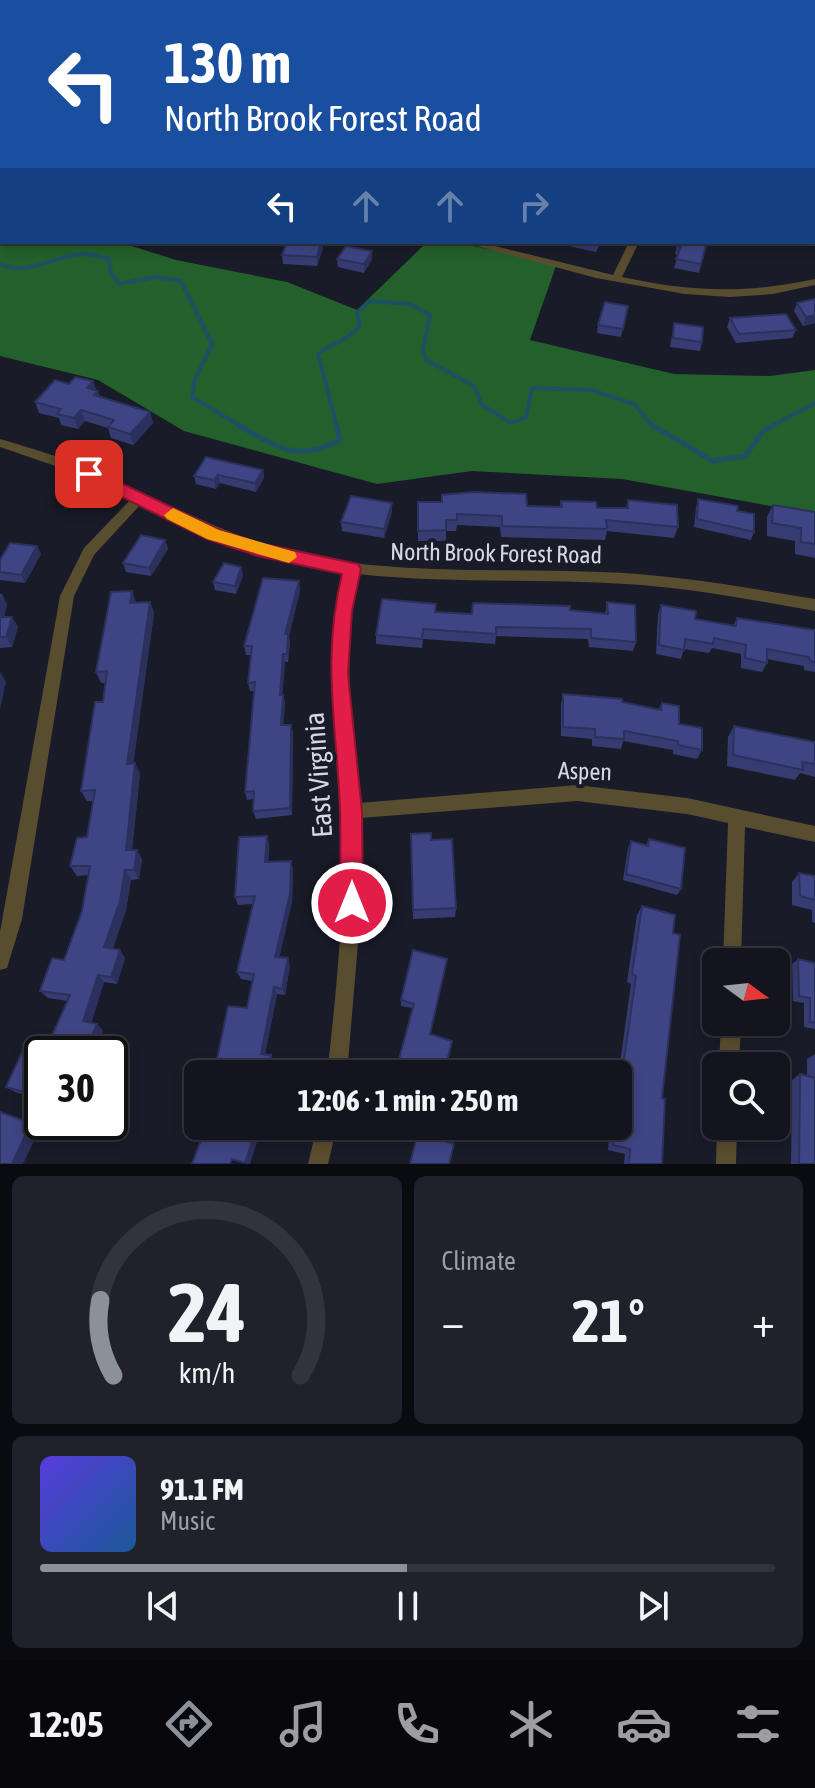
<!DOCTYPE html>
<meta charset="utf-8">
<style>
:root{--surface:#13141e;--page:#20212b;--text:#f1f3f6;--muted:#9d9ea4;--line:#32333c;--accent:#8c9099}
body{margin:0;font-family:"Asap Condensed",sans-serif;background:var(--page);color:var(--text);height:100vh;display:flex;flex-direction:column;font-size:30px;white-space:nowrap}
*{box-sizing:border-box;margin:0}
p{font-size:26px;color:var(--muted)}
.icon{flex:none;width:44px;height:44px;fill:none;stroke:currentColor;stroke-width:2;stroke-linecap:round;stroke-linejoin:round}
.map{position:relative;height:1164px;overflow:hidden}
.details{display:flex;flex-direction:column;gap:12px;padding:12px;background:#0a0b10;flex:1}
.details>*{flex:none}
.banner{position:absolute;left:0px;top:0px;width:816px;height:244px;box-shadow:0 4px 12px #0003,0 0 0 2px var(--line);background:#1a4fa0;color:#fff;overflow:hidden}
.needle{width:52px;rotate:105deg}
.controls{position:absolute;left:702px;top:948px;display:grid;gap:16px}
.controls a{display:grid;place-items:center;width:88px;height:88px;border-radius:12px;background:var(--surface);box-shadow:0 4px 12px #0003,0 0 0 2px var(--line);font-size:40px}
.speed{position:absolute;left:24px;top:1036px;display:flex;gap:16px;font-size:40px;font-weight:700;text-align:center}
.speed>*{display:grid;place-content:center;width:104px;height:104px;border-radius:50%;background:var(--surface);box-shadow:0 4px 12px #0003,0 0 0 2px var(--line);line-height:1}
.speed .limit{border:4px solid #111;border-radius:12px;background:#fff;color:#111}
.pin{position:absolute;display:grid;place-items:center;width:68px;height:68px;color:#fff;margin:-34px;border-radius:16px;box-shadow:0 4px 12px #0006}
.me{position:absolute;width:88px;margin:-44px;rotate:0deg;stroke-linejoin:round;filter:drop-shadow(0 0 6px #0008)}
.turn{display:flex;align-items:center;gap:28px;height:168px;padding:0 32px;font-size:36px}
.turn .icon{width:104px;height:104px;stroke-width:2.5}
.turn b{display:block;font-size:56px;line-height:68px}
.lanes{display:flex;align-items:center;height:76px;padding:0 32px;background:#0003;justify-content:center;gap:40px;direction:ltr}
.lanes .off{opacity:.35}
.big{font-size:60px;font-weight:700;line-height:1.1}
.details .tile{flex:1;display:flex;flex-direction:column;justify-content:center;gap:12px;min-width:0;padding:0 28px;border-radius:12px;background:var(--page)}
.details .dial{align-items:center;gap:0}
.dial svg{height:208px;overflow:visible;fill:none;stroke:var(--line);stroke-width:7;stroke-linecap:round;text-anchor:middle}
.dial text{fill:var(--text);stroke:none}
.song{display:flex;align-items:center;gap:24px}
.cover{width:96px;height:96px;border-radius:12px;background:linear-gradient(135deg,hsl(250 70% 55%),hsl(210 70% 35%))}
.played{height:8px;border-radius:4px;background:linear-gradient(90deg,var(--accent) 50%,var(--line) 50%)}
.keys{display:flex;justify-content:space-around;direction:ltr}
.heat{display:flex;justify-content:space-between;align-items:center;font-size:44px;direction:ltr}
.details .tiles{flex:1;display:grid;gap:12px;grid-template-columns:1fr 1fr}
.tile:last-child{grid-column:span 2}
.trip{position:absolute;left:184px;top:1060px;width:448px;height:80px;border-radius:12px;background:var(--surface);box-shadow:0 4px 12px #0003,0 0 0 2px var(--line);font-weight:700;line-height:80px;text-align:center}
.menu{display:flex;height:128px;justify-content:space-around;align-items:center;background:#08080c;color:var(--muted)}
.menu .icon{width:56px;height:56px}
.menu .current{color:var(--accent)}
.menu b{font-size:36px;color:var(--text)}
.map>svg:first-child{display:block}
</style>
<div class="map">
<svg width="815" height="1164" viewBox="0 0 815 1164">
<rect width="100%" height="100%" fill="#191b28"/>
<path fill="#2f1e17" d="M424,0H815V74L814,2Z"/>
<path fill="#24602b" d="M0,215L2,242H119L176,260L287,282L357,310L427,242H454L557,263L530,340L674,374L770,376L815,370V514L622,479L472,471L377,484L184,431L98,380L0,356Z"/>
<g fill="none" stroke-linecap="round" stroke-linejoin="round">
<g stroke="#1c5063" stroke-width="4">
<path d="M0,264C31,277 52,255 83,254C92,254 100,257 109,259L111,273L119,284L155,277L181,281L212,344L195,379L192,397L242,427"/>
<path d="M337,427L318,354C333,343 349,340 360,325L357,313L370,301L410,304L430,315L423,351L426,360L474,386L482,405L511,423L526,417L532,388L591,390L634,404L653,427"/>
<path d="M770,427L815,403"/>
</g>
<g stroke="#1c5063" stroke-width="5">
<path d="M238,425C277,447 298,463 340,440L336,425"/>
<path d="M652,425L713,461L745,456L763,431L774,425"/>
</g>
<g fill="#594d30" fill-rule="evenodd">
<path d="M420,0H428L419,2Z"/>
<rect x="814" y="106" width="1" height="4"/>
<path d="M2,120V127L0,128V121Z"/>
<rect x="0" y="168" width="2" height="6"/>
<path d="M462,242H479L613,275L629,242H639L622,277C692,292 745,294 815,279V285L773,294L730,297L685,294L596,278Z"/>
<path d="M0,439C27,447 54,455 80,465C155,495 224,538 304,555C401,575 501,568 599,572C672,574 743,587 815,599V611C753,600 690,588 627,584C537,578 447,584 358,574C341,650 353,725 359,803L577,785L687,798L815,826V842L745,827L741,962H723L728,823L687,814L577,801L360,818L358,943L347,1074H327C337,988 345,903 343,817C340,732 325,656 344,572C272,562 207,535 141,504L94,555L74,596L22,919L7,968L0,970V932L60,596L84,548L131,499L73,472L0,447Z"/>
<path d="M721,1022H741L739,1066H719Z"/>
<path d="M317,1126H337L328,1164H308Z"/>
<path d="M717,1126H737L736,1164H716Z"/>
</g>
</g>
<g fill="#363b72">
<path d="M300,0H405L403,2H314Z"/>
<path d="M287,242H322L323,248L317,266L283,264L282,255Z"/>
<path d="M565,242H601L596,252L564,245Z"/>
<path d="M707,242L699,273L674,268L678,255L675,254L677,246Z"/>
<path d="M372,251V259L364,273L338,267L337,259Z"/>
<path d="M815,300V323L803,326L794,311L797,303Z"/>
<path d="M628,306L621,337L597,333L598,325Z"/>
<path d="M730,318L796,330L792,338L736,343L727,327Z"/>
<path d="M674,323L702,342L700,351L670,347Z"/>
<path d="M96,390L100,396L150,412L153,423L133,445L111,438L108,428L85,421L78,429L61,425L59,418L39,413L35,402Z"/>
<path d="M263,470L264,478L256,492L220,483L216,489L196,484L194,476Z"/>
<path d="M442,495L527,506L560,507L561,501L597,508H626L628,500L678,527L674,538L607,531L605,540L501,537L500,527L457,525L456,531H446V541H418V502H441Z"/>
<path d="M698,499L737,511L754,532L751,540L694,527L696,508Z"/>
<path d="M773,505L815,512V558L795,554V541L767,536V517Z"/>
<path d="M392,512L384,538L342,531L341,522Z"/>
<path d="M165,540L168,549L151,576L126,572L123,563Z"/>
<path d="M37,546L41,554L25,583L0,580V560Z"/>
<path d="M243,575L236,594L215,590L213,582Z"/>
<path d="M300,591L289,636L290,643L288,662H285L282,695L285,703L283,725H291L293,733L292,815L256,819L253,811V799L247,800L245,792L254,691H250L248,683L251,655H246L244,646Z"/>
<path d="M0,594H2L7,605L4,617L18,627L12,647L0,648Z"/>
<path d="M150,602L154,613L133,764L140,774L132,850H137L142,859L139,879L131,880L126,910L113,948L125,958L117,984L104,982L91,1023L97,1024L103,1031L94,1054L68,1001L48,998L40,991L64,960L82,911L88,875L77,876L70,866L87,837L93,801H87L81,791L103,702L105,683H101L96,672L136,603Z"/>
<path d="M607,602L636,642L633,651L589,647L588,639L496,636L495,644L423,639L422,648L376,644V635L436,604V612L472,614L570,610L605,614Z"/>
<path d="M661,605L695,619L733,626L737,618L815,630V672L804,670V666L767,659V663L762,672L741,668V654L712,648L709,653L684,649L681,659L656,654L658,615Z"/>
<path d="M563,694L622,702L659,709L662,703L702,750L697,759L673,754V750L623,741L621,749L592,746V739L561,736V704Z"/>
<path d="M734,726L815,742V777L800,773L795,780L727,766L728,737Z"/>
<path d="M411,834L431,840L456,908L455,917L413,919Z"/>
<path d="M649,839L681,889L677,895L623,880L628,848L631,841L646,845Z"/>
<path d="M269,844L268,862L291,861L293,870L292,902L279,957L290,966L285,995L277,994L265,1054L271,1055L274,1061L272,1074L247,1008L253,981L241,979L237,972L253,904L238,905L235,897Z"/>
<path d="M799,873L815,876V923L812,922V910L792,905V882Z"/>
<path d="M642,906L673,933L662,1098V1164H624L625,1154L608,1150L610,1126H618V1078L631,984L627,982L637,915Z"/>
<path d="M798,959L815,963V1029L804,1027V1003L793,1001L792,964Z"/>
<path d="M446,964L407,1074L397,1070V1066L412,1008L401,1006V1000Z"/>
<path d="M815,1054V1164H791L792,1080L800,1074L807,1076V1059Z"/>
<path d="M42,1058V1100L15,1092L6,1087Z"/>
</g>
<g fill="#2c305c">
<path d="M321,242L323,248L317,266V257Z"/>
<path d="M372,251V259L364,273V264Z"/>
<path d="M815,315V323L803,326L806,317Z"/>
<path d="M93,381L97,391H98L101,402L87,388Z"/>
<path d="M81,410L85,421L78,429L74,418Z"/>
<path d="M150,412L153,423L133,445L130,434Z"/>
<path d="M263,470L264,478L256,492L255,483Z"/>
<path d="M218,475L220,483L216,489L214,480Z"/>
<path d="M392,503V512L384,538V529Z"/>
<path d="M165,540L168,549L151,576L149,568Z"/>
<path d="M37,546L41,554L25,583L21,575Z"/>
<path d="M241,567L243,575L236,594L235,586Z"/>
<path d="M299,581L300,591L289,636L290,643L288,662L285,634Z"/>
<path d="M132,591L136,602L130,603Z"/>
<path d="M2,594L7,605L0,628V599Z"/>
<path d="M150,602L154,613L132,774L127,764Z"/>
<path d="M12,617L18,627L12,647L6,637Z"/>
<path d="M283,654L285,662L282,704L280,695Z"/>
<path d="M0,672L6,682L0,709Z"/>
<path d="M283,695L285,703L283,733L281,725Z"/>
<path d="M291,725L293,733L292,815L290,808Z"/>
<path d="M135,763L140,774L131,859L126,850Z"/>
<path d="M267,836L269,844L268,870L265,862Z"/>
<path d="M137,850L142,859L139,879L134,870Z"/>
<path d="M291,861L293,870L292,902L278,964L275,957Z"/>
<path d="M125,870L131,880L126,910L110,955L104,947Z"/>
<path d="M120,950L125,958L117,984L111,977Z"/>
<path d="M288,958L290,966L285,995L282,989Z"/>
<path d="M98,975L104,982L90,1027L83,1021Z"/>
<path d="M274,987L277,994L264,1060L261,1054Z"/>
<path d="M97,1024L103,1031L94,1054H84Z"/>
<path d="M271,1055L274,1061L272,1074H268Z"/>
<path d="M31,1123L40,1128L23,1164H12Z"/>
<path d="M257,1126H262L250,1164H245Z"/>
</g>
<g fill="#3f4584" stroke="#2c305c" stroke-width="2">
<path d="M16,0H90L88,2H14Z"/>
<path d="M138,0H278L276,2H135Z"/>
<path d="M352,0H400L399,2H367Z"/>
<path d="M2,10V38L0,40V12Z"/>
<rect x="814" y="149" width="1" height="84"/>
<path d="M0,178L2,179V193H0Z"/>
<path d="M287,242H321L317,257L282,255Z"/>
<path d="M678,242H707L701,264L676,259L681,247L677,246Z"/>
<path d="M346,246L372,251L364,264L337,259Z"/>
<path d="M814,299L815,300V315L806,317L797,303Z"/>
<path d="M605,302L628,306L623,329L598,325Z"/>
<path d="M786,314L796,330L739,334L730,318Z"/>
<path d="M674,323L703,327L702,342L673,338Z"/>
<path d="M75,377L93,381L87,388L98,391L94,395L150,412L130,434L108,427L114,420L81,410L74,418L57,414L61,409L35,402L55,380L69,384Z"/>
<path d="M206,457L263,470L255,483L218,475L214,480L194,476Z"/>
<path d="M473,492L526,494L527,506L562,507L561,501L596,502L597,508H628V500L677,505L678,527L606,520L607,529L502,526V516L457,514V520H446V530L418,531V502H442V495Z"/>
<path d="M351,496L392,503L384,529L341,522Z"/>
<path d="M698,499L738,506L737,511L754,514V532L697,519Z"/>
<path d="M773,505L815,512V544L801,542V528L772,523Z"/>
<path d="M141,535L165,540L149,568L123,563Z"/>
<path d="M10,543L37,546L21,575L0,572V560Z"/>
<path d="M224,563L241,567L235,586L213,582Z"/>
<path d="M263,578L299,581L285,634H288L287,654H283L280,695H283L281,725H291L290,808L253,811L254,791L245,792L255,682L248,683L252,646H244Z"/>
<path d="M132,591L130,603L150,602L127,764L135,763L126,850H137L134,870H125L120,901L104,947L120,950L111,977L98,975L83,1021L97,1024L84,1054H44L70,995L40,991L52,958L64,960L82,911L90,866H70L77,838L87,837L95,790L81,791L95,702H103L107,671L96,672L111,592Z"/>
<path d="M382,599L436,604L435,612L472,614L473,603L570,606V610L608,614L607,602L635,605L636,642L591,638V629L496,627V634L423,629L422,639L376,635Z"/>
<path d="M661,605L696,611L695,619L736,626L737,618L815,630V662L810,661L809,657L767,649V663L745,658L746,645L714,638L713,644L685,639L684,650L659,645Z"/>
<path d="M0,617H12L6,637H0Z"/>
<path d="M563,694L622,699V702L661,710L662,703L679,706V724L702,728V750L678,745V741L624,731V739L595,737V729L563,727Z"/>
<path d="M734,726L815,742V764L802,762L803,770L733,755Z"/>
<path d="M431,833V840L452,839L456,908L413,910L411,834Z"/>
<path d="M267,836L265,862L291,861L290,894L275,957L288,958L282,989L274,987L261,1054L271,1055L268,1074H214L228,1006L247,1008L254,974L237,972L255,896L235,897L239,837Z"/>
<path d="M649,839L685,848L681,889L626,874L631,841L648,846Z"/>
<path d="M799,873L815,876V900L800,896Z"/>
<path d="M642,906L675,915L673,933L680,935L662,1098L665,1099L662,1164H629L630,1149L613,1145L615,1126H618V1088H620L636,976L632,974Z"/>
<path d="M413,950L447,959L430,1034L452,1041L444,1074H407L408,1070L397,1066L414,1004L401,1000Z"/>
<path d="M798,959L815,963V1023L810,1022V998L799,996Z"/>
<path d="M22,1052L42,1058V1097L6,1087Z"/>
<path d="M800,1074L815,1078V1164H799Z"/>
<path d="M0,1112L31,1123L12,1164H0Z"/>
<path d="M206,1126H257L245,1163L232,1159L230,1164H192Z"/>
<path d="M418,1132L454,1144L449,1164H410Z"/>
</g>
<path fill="#e11d48" stroke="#92132f" stroke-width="2" d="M89,468L220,530L259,543L358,564L361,569L352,611L348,674L362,811L363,903L360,912L352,915L343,912L340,903C340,873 341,842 340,811C337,726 321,660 342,574L258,556L207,539L83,478V470Z"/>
<path fill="#f59e0b" d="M173,508L219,530L295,552L297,557L289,563L207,539L167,519L164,515Z"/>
<g text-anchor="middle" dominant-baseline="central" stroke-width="8" stroke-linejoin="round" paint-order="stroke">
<g font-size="24" fill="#d6d7e0" stroke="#191b28">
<text transform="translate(496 553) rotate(1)">North Brook Forest Road</text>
<text transform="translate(585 771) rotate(2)">Aspen</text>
</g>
<g font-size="28" fill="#d6d7e0" stroke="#191b28">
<text transform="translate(318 775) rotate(-94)">East Virginia</text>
</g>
</g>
</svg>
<div class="controls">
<a><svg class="needle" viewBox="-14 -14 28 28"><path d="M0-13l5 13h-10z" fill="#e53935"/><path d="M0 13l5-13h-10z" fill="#9d9ea4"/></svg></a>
<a><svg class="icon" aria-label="search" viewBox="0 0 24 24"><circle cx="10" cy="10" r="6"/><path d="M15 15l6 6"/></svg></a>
</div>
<div class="speed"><div class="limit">30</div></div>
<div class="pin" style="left:89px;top:474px;background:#d93025"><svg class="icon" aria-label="arrive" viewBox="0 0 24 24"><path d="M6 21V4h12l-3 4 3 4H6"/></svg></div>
<svg class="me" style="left:352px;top:903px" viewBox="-20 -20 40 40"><circle r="17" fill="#e11d48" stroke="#fff" stroke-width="3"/><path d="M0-11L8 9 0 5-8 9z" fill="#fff"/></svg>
<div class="trip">12:06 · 1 min · 250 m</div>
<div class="banner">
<div class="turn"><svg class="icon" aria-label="left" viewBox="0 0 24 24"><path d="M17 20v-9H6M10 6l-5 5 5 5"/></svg><div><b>130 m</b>North Brook Forest Road</div></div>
<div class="lanes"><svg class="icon" aria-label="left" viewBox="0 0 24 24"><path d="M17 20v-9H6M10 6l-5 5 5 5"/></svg><svg class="icon off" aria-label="ahead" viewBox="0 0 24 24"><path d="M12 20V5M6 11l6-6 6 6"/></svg><svg class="icon off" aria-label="ahead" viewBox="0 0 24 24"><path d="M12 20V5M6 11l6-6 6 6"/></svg><svg class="icon off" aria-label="right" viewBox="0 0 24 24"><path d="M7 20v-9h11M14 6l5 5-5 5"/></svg></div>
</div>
</div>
<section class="details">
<div class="tiles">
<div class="tile dial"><svg viewBox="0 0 100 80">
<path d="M14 69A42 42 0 1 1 86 69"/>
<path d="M14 69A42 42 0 0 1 9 40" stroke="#8c9099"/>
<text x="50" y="56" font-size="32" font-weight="700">24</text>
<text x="50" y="72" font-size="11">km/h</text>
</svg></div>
<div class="tile"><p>Climate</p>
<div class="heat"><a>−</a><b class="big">21°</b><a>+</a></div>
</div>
<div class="tile">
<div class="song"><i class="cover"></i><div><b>91.1 FM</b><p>Music</p></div></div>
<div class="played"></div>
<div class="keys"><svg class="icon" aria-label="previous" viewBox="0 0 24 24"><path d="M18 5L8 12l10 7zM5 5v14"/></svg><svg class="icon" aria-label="pause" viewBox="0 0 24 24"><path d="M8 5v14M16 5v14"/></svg><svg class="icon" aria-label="next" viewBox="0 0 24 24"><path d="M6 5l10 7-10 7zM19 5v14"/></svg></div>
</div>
</div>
</section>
<nav class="menu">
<b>12:05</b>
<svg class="icon current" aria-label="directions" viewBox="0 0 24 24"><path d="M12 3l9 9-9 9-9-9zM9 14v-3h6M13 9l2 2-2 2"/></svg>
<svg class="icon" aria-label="music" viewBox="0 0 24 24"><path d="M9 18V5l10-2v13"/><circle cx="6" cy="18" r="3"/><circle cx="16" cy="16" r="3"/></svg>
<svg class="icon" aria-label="phone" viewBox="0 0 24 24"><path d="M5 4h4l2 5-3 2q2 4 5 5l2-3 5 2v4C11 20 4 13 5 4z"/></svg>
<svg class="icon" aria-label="climate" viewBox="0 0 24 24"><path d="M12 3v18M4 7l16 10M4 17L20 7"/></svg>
<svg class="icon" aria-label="car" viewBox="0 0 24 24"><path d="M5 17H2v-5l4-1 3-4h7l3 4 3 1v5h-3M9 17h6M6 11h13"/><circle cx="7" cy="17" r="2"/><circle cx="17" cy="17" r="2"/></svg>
<svg class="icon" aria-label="filters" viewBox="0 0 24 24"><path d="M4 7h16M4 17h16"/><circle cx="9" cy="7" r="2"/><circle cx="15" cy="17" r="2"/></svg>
</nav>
